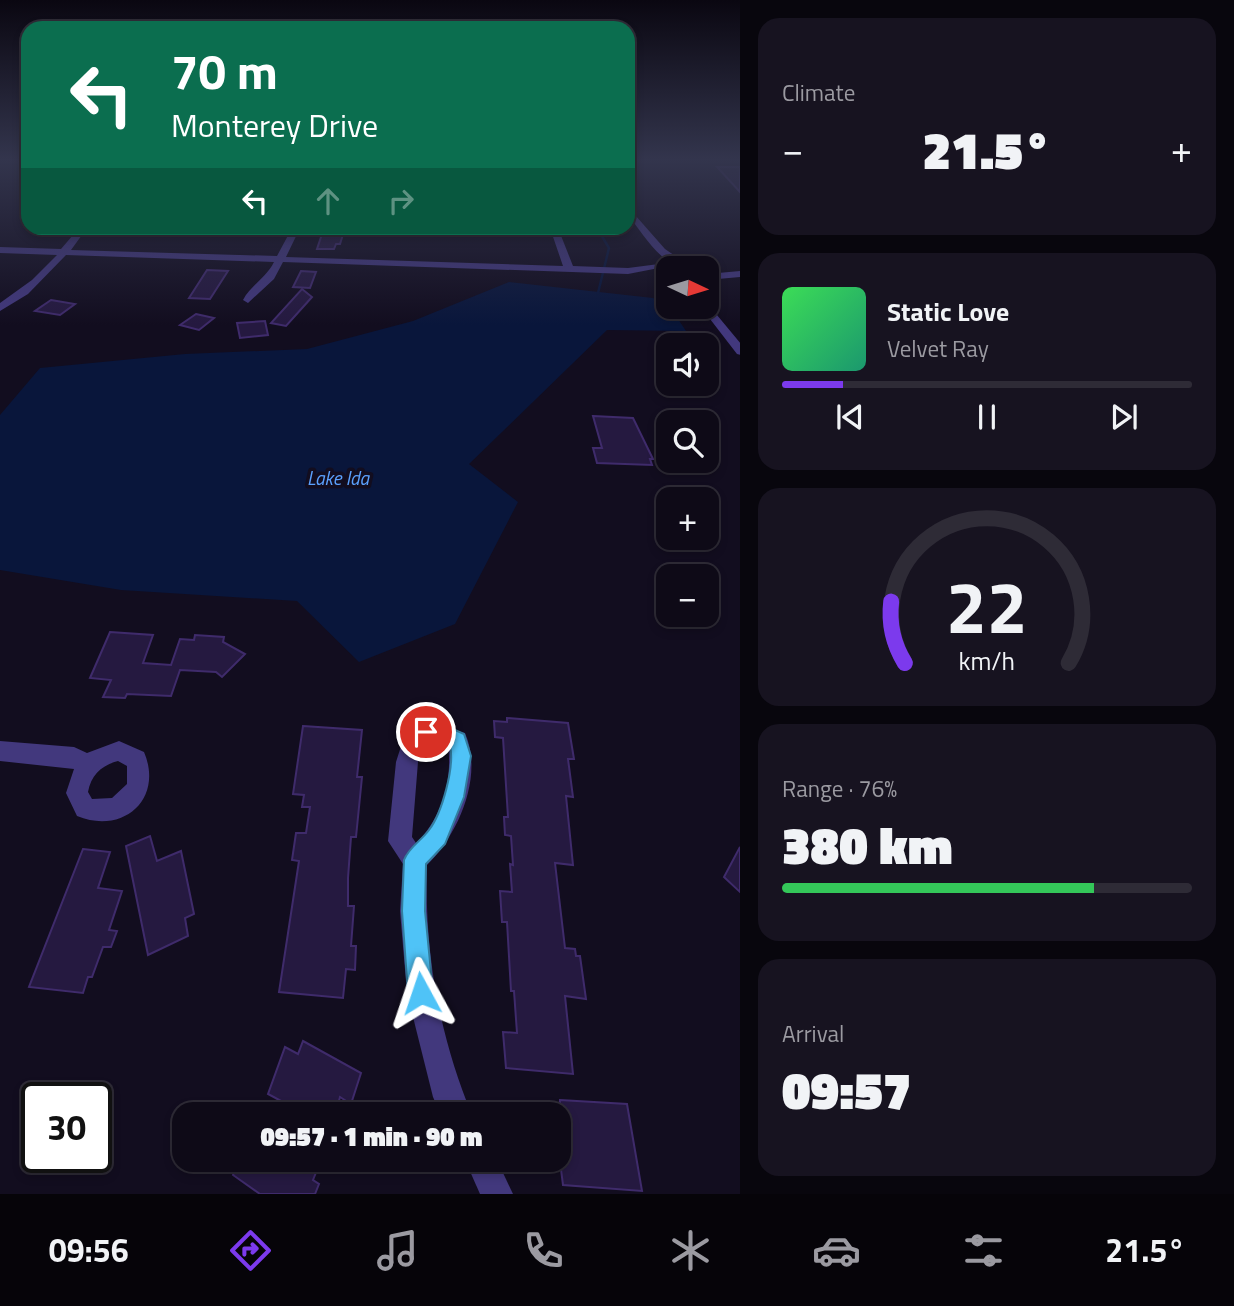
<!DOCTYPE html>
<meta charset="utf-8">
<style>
:root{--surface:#0e0a17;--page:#171320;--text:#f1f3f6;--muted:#9b9aa1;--line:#2e2b36;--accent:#7c3aed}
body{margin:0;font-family:"Titillium Web",sans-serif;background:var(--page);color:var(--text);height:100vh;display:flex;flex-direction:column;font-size:26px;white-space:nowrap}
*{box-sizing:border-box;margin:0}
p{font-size:23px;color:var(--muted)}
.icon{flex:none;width:38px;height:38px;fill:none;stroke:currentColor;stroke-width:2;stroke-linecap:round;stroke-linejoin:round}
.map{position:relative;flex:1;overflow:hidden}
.details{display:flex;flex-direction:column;gap:18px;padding:18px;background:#08060d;width:494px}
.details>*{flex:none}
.top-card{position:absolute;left:21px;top:21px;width:614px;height:214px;border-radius:21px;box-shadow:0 4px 10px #0003,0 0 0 2px var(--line);background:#0b6e4f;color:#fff;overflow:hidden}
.needle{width:46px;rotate:94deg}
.fabs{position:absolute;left:656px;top:256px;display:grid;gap:14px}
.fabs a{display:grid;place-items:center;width:63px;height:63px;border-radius:14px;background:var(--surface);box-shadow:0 4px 10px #0003,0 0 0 2px var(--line);font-size:35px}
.speed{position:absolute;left:21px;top:1082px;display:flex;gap:14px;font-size:35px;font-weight:700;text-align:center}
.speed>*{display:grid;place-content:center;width:91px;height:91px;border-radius:50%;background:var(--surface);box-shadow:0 4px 10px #0003,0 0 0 2px var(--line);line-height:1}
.speed .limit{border:4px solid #111;border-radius:10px;background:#fff;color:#111}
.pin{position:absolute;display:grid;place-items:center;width:60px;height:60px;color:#fff;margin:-30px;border:4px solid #fff;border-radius:50%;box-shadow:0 2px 7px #0007}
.me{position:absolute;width:77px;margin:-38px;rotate:355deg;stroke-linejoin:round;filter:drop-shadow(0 0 5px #0008)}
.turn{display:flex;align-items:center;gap:24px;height:147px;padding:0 35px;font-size:32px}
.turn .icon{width:91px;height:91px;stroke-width:2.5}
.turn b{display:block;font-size:49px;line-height:60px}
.lanes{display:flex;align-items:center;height:66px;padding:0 35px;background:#0003;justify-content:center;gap:35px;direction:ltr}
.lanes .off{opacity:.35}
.big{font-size:52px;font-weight:800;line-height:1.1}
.details .card{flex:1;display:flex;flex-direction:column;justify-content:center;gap:10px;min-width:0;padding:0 24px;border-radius:21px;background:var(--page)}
.details .dial{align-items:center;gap:0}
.dial svg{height:182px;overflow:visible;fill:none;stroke:var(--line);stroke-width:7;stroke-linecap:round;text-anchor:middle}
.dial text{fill:var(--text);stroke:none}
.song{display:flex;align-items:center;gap:21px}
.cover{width:84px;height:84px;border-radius:10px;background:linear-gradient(135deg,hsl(130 70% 55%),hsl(160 70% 35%))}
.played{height:7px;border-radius:4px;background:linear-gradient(90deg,var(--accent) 15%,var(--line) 15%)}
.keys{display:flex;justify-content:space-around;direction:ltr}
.heat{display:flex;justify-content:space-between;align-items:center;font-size:38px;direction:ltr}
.charge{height:10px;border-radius:5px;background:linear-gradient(90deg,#34c759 76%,var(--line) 0)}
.trip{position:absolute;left:172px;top:1102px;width:399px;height:70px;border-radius:21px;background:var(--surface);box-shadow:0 4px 10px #0003,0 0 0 2px var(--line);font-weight:800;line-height:70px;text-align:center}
.tabs{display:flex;height:112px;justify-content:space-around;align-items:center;background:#060409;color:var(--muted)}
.tabs .icon{width:49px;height:49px}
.tabs .selected{color:var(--accent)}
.tabs b{font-size:32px;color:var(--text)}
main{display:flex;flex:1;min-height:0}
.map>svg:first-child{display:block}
</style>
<main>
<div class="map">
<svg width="741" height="1194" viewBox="0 0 741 1194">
<rect width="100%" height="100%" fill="#120d1f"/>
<path fill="#09163b" d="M509,282L653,298L670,307L686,331L607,330L469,464L518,502L455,624L359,662L297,601L121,590L0,570V415L40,368L185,354L307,349L413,321Z"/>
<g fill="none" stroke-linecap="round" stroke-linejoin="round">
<path stroke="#09163b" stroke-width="2.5" d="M597,228L609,248L598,293"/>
</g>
<g fill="#251940" stroke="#3f2b6b" stroke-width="2">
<path d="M717,167H740V192Z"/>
<path d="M324,228H345L340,244H336L334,249H317Z"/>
<path d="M207,270L228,271L210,299L189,298Z"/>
<path d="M301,271L316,272L310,288L293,287Z"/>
<path d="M302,289L312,297L286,326L271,323Z"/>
<path d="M51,300L75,304L60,315L35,311Z"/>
<path d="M196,314L214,318L199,330L180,325Z"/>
<path d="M265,321L268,335L240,338L237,323Z"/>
<path d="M593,416L633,418L653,459H650L652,465L597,463L593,448H602Z"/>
<path d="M110,632L153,635L143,663L171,665L180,639L194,640L195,635L224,637L223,642L245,654L222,677L216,672L180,670L171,696L127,694L125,698L103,697L111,680L90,678Z"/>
<path d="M507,718L568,723L574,759H568L573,797L566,796L573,865L555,863L565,948L575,949L576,956H580L586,999L565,996L573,1074L506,1068L503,1032L517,1033L514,991H511L507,922H502L500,891L512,892L510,864L513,865L511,836L505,835L504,817H508L503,738L495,737L494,721L507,722Z"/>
<path d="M303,726L362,730L357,777H362L356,837H351L348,878V906H354L351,946H356L355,970L346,969L343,998L279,992L299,861L292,860L296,833H306L310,807H302L304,795L293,794Z"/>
<path d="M150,836L157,861L181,851L194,914L185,918L188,936L148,955L126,846Z"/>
<path d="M740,847V892L724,877Z"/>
<path d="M83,849L110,852L98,888L122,891L109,930L117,931L111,947H103L92,977H88L83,993L29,987Z"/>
<path d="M303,1041L361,1073L351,1104L340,1097L335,1115H293L296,1109L268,1094L285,1047L298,1054Z"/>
<path d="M560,1100L627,1104L642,1191L563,1185L558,1146Z"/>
<path d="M239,1160H321L313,1180L319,1184L315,1194H260L233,1175Z"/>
</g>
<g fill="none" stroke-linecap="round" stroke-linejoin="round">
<g fill="#42387d" fill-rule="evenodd">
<path d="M628,207L665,249L687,264L688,268C662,268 642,232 628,215Z"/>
<path d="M79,228H87L71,250L277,256L292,228H300L286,257L563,266L550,228H558L573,266L628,268L659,264L664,267L628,274L283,262L274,279L248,303L243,300C251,285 266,278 274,262L66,255L28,294L0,311V303L32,280L57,255L0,253V247L61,249Z"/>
<path d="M741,271V277L707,280V274Z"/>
<path d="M707,303L741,344V355L737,354L700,306H707Z"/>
<path d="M435,724L465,733C484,776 458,835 427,865C424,951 439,1035 472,1115H441L433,1097L407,993L400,911L403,864L388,841L396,762L403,740L406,733L411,730ZM435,743L448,746C453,780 441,820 416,843L412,837L418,762L422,746Z"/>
<path d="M0,741L74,747L87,753L119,741L144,752C164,799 123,835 77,816L66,793L74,769L0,761ZM118,761L127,766V784L112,798L92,799L88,792C91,775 102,765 118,761Z"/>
<path d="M465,1160H497L513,1194H480Z"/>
</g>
</g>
<linearGradient id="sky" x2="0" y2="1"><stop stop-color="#0a0711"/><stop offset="0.49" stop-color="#33354d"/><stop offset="1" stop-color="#33354d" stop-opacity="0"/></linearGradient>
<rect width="741" height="325" fill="url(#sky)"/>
<path fill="#4fc3f7" stroke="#337fa1" stroke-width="2" d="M426,724L444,725L464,734L471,756L464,797L445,844L426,864L425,911L433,993L429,1002L421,1006L412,1002L408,993L402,911L404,860C409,847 421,841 429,830C442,813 455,766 450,746L419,739L417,732L419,726Z"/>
<g text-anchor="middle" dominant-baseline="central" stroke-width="7" stroke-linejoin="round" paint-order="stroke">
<g font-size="19" font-style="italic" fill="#5ba0fd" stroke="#120d1f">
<text x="338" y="477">Lake Ida</text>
</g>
</g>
</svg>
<div class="fabs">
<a><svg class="needle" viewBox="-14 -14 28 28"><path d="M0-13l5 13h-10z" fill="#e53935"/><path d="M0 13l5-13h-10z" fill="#9b9aa1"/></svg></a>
<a><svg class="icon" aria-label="sound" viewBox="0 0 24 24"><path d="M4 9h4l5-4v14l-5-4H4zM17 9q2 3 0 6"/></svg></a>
<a><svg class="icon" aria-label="search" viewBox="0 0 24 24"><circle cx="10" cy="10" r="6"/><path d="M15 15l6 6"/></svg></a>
<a>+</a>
<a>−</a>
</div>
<div class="speed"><div class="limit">30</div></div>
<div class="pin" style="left:426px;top:732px;background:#d93025"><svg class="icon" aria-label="arrive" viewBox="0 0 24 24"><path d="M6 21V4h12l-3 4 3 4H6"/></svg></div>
<svg class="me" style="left:421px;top:993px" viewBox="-20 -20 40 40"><path d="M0-17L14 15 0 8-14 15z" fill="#4fc3f7" stroke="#fff" stroke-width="4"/></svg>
<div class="trip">09:57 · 1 min · 90 m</div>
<div class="top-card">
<div class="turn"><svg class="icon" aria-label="left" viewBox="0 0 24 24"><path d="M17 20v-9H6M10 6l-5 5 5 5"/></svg><div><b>70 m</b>Monterey Drive</div></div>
<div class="lanes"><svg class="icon" aria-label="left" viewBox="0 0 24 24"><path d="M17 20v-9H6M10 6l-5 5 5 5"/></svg><svg class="icon off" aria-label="ahead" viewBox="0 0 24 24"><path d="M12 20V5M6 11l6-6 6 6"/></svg><svg class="icon off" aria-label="right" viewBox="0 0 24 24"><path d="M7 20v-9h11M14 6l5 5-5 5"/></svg></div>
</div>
</div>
<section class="details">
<div class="card"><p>Climate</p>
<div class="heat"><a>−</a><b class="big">21.5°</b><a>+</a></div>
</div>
<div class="card">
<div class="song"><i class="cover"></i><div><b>Static Love</b><p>Velvet Ray</p></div></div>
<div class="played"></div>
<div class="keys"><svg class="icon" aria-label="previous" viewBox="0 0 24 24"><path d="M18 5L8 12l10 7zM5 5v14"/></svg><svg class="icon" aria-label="pause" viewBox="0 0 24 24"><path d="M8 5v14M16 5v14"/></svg><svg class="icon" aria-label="next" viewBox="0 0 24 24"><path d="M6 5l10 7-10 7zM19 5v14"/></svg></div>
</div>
<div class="card dial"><svg viewBox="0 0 100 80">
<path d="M14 69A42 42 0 1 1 86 69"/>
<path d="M14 69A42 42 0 0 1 8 42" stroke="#7c3aed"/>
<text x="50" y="56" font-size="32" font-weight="700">22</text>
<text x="50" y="72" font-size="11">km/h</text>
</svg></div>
<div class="card"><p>Range · 76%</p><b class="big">380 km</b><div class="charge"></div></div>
<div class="card"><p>Arrival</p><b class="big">09:57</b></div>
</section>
</main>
<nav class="tabs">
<b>09:56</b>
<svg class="icon selected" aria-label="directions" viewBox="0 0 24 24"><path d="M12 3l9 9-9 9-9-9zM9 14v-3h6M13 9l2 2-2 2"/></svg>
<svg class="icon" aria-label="music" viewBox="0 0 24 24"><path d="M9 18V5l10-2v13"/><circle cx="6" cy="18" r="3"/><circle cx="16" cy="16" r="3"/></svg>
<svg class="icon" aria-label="phone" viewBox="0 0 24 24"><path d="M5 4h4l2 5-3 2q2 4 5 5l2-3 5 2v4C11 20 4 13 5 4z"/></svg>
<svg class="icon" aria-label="climate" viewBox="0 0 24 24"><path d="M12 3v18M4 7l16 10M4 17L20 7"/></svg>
<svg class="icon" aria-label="car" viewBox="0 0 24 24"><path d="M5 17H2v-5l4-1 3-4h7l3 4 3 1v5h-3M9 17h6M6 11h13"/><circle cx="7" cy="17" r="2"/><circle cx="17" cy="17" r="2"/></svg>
<svg class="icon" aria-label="filters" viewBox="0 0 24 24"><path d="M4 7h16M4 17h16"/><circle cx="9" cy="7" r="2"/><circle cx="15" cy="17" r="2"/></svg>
<b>21.5°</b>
</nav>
